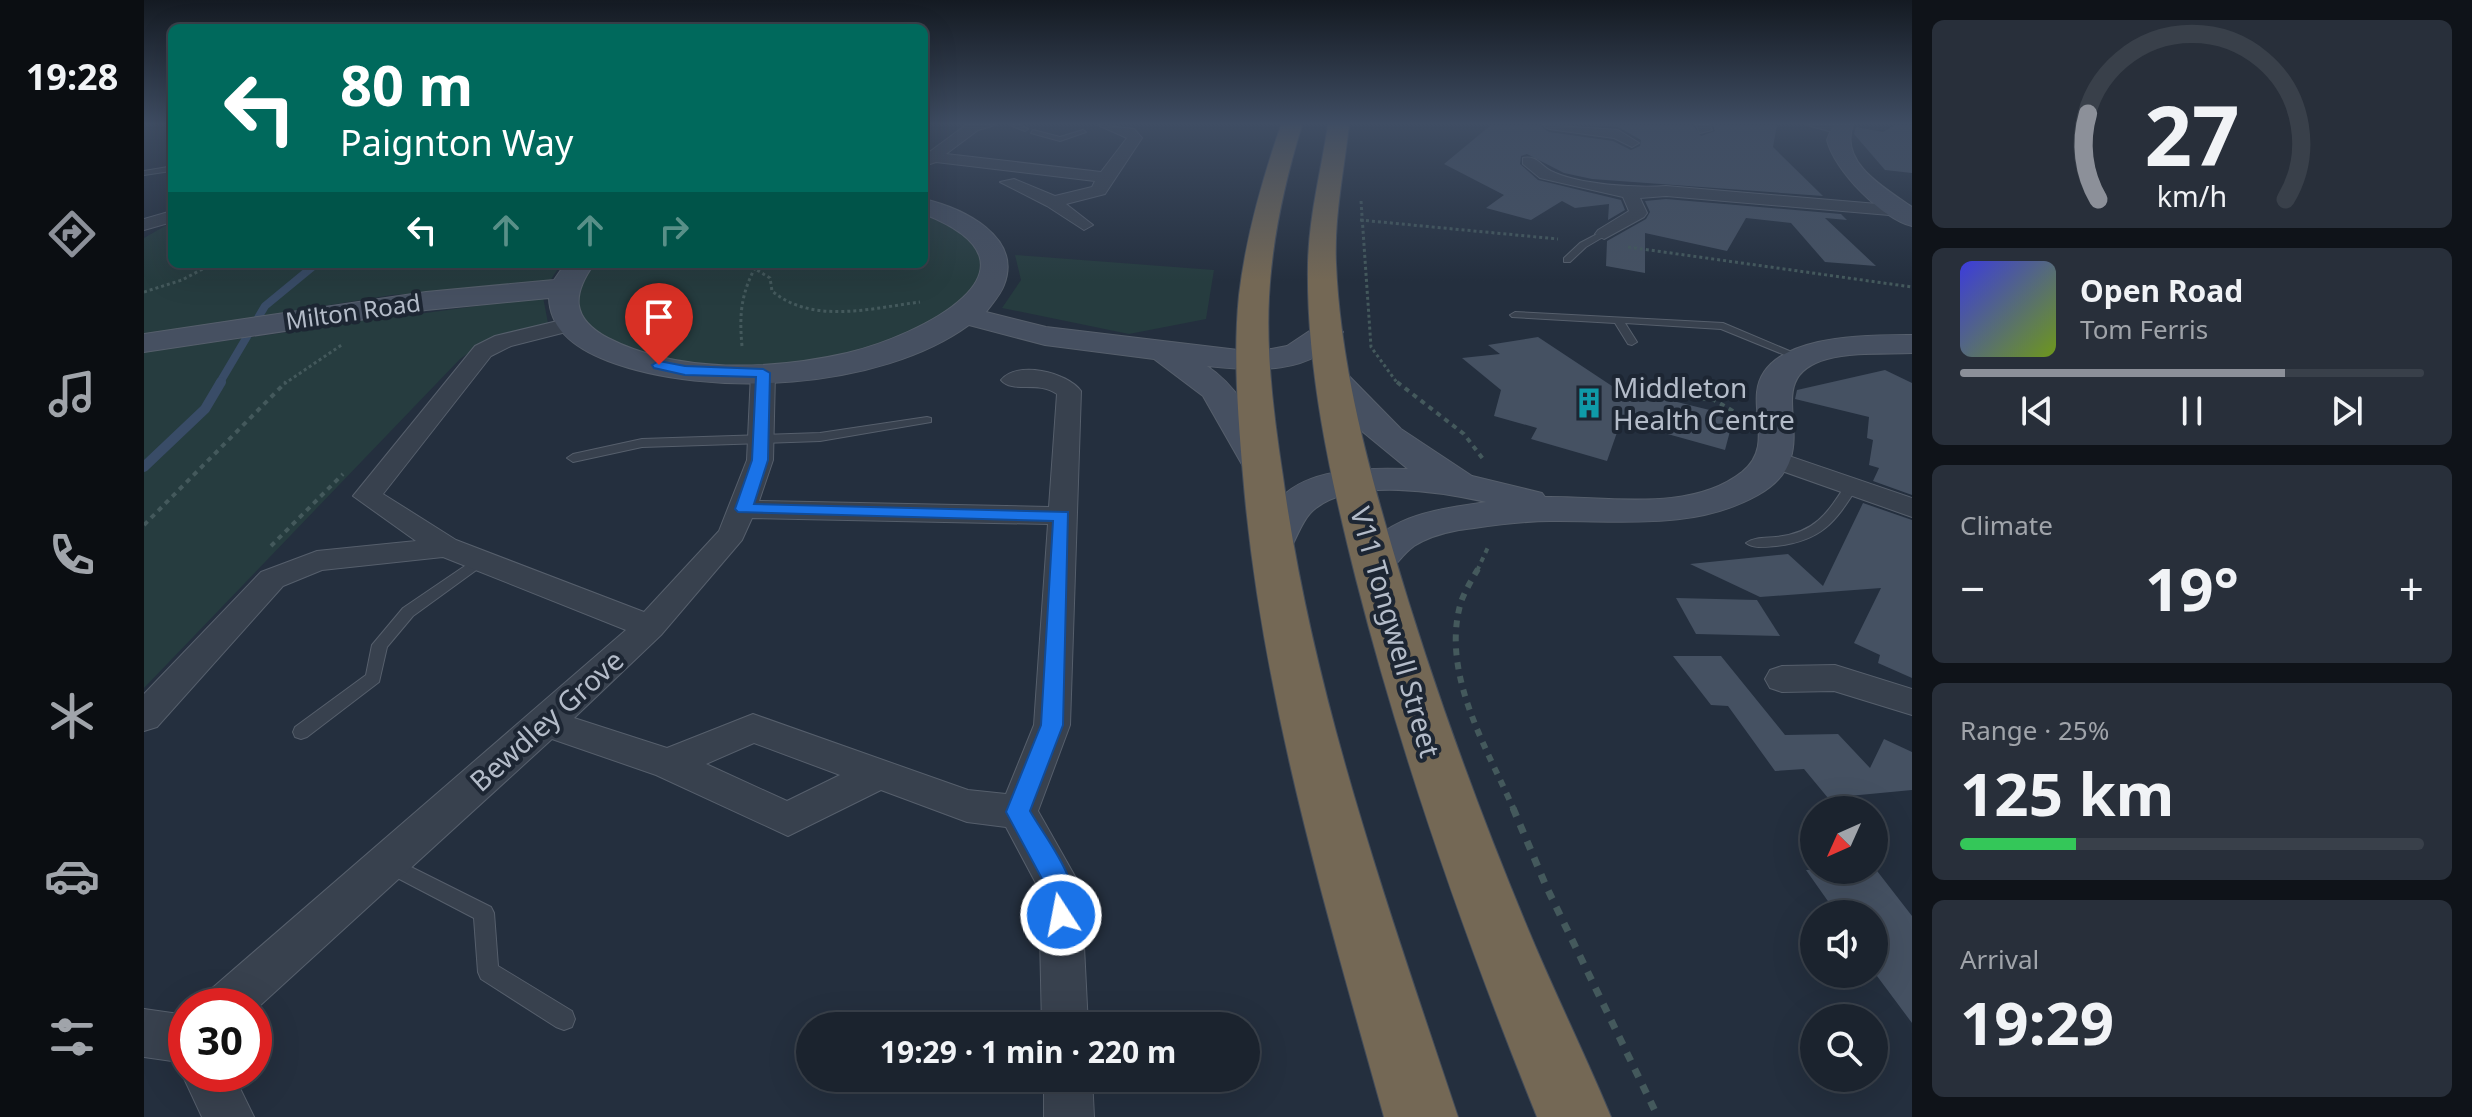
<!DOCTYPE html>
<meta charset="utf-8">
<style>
:root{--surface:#1b232e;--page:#282f3a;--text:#f1f3f6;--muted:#a0a4aa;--line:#39404a;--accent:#8c9099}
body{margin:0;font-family:"Noto Sans",sans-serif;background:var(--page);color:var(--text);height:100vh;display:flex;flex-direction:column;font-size:30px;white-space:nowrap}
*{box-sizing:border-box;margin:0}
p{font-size:26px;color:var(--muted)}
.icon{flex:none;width:44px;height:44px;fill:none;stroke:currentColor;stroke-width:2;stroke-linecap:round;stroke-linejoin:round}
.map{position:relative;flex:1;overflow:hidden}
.side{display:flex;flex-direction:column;gap:20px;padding:20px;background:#0f1319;width:560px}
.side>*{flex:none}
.top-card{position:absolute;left:24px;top:24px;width:760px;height:244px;border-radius:12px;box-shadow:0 8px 32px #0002,0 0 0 2px var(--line);background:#00695c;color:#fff;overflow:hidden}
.needle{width:52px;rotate:225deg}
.controls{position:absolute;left:1656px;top:796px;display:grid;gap:16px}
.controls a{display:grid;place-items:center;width:88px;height:88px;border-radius:50%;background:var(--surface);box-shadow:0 8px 32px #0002,0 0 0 2px var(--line);font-size:40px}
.speed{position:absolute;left:24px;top:988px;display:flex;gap:16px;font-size:40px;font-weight:700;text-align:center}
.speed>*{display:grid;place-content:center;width:104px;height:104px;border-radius:50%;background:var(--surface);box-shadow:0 8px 32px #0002,0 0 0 2px var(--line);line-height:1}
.speed .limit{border:12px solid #d22;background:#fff;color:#111}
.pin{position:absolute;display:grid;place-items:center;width:68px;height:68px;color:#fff;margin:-82px -34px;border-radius:50% 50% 50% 0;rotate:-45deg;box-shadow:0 0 8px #0007}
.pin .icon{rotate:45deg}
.me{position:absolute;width:88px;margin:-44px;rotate:349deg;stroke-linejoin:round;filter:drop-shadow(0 0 6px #0008)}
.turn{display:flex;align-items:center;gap:28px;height:168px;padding:0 40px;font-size:36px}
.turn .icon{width:104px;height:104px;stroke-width:2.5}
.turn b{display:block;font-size:56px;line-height:68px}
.lanes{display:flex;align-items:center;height:76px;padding:0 40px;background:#0003;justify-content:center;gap:40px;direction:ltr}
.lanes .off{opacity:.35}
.big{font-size:60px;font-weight:700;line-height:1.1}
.side .tile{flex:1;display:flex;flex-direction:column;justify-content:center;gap:12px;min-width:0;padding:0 28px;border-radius:12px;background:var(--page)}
.side .dial{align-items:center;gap:0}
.dial svg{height:208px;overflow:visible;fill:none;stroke:var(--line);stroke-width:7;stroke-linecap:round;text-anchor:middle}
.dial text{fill:var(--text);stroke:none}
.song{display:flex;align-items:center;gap:24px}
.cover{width:96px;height:96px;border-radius:12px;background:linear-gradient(135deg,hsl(240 70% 55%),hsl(80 70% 35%))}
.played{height:8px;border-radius:4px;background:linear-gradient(90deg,var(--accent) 70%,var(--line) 70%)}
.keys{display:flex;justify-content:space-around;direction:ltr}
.heat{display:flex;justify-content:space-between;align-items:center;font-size:44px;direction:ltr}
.charge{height:12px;border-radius:6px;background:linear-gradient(90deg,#34c759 25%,var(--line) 0)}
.trip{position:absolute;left:652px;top:1012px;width:464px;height:80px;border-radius:40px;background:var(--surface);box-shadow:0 8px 32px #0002,0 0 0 2px var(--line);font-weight:700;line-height:80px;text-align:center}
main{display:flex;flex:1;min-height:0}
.menu{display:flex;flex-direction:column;width:144px;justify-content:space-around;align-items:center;background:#0b0e12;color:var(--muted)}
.menu .icon{width:56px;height:56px}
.menu .on{color:var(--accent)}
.menu b{font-size:36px;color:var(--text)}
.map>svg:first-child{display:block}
</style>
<main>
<nav class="menu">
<b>19:28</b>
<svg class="icon on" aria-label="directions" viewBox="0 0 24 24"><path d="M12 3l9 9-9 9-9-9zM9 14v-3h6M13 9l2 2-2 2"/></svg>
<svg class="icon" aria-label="music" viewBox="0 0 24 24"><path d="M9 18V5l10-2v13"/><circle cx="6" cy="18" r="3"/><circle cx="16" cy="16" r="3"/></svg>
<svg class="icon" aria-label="phone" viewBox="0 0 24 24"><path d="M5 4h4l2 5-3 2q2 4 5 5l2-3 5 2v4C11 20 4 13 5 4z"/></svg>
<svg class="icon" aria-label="climate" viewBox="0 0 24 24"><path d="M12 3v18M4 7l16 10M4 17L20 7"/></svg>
<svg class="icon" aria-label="car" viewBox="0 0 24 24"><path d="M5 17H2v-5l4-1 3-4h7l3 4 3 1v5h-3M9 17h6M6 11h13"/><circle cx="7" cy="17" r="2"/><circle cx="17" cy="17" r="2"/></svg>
<svg class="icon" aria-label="filters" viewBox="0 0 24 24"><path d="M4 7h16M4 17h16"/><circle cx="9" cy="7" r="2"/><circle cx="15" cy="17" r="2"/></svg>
</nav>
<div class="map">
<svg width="1768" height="1117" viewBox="0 0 1768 1117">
<rect width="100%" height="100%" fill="#242f3e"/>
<g fill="#263c3f">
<path d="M780,212L838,236L833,304L681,367L541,370L426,324L434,285L445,264H780Z"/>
<path d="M28,222V264H417L406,281L388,286L248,295L0,335V238Z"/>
<path d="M871,255L1070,270L1062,319L985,334L858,308L877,280Z"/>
<path d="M399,297L404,323L336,345L316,359L0,688V352L189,326L237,315L259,316Z"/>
</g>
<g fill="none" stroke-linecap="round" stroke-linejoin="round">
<path stroke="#394c67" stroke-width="8" d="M75,384L121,306L172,264"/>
<path stroke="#394c67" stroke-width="10" d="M0,467L61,409L77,382"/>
</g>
<g fill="#455162">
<path d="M1347,125H1395L1405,132L1469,141L1487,150L1496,146L1497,140L1474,127L1445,125H1549L1557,136L1571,131L1569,125H1633L1629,147L1679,196L1448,179L1420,173L1383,154L1377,156L1376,164L1394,180L1477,200L1481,210L1464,220L1465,204L1431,208L1418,201L1387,220L1342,208L1360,195L1300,164Z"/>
<path d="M1751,125H1768V173L1741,170L1710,134L1712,127L1739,132Z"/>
<path d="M1522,199L1697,214L1703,220L1681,218L1732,266L1681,262L1647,223L1602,218L1583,251L1501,233V273L1462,266L1463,241L1502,219L1506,212L1501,201Z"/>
<path d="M1394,337L1468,386L1590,416L1581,450L1477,421L1463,461L1387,439L1393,428L1350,416L1357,390L1318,358L1356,354L1344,345Z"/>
<path d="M1741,370L1768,383V495L1729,481L1735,468L1725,465L1729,440L1723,438L1725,417L1651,399L1653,390Z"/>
<path d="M1719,503L1768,520V678L1734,663L1736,655L1710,643L1737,588L1616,597L1546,564L1644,554L1679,586Z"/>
<path d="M1532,598L1613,600L1636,636L1552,634Z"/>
<path d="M1529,656H1577L1641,735L1694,734L1726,768L1740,739L1768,752V790L1684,798L1660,769L1631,771L1584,706L1567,705Z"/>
<path d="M1730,867L1768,916V1023L1730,972V914H1693L1662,870Z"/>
</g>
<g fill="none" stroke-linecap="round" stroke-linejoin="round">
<g stroke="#565f6c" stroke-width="2">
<g id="lane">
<path d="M866,125H876L884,129L881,131Z"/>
<path d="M889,130L916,137L939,130L942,132L916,141L887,133Z"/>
<path d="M24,167L28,169L27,171L0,175V171Z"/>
<path d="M1457,232L1464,234L1442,247L1426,262H1420V258L1436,243Z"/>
<path d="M1371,312L1579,323L1662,358L1657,361L1653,360L1577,329L1481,323L1493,342L1488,345L1484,344L1471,323L1368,317L1366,315Z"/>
<path d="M783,417L787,418V422L676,441L498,447L429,462L423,458L429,454L498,439L676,433Z"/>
<path d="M1708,482L1714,486C1691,523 1677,541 1632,546C1622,547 1610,549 1602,543C1610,537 1621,538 1632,537C1671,533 1683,514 1703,483Z"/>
<path d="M337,555L344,560L342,563L269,616L243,647L235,682L163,737L157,739L151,737L149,732L151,727L222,675L228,645L259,608Z"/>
<path d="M247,857L347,907L350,913L354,966L428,1011L431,1019L428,1027L420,1030L412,1027L337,979L334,972L330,918L240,871L237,865L240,859Z"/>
</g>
</g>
<g stroke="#565f6c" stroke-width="2">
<g id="street">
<path d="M822,125H851L834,130L802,154L957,172L983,138L954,125L990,129L998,138L961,194L922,204L949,225L940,230L903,206L856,182L870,179L911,196L948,187L951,181L792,162L780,166V156Z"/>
<path d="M1398,125L1474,130L1495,143L1488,147L1470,138L1405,129Z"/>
<path d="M1552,125H1566L1568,130L1556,133Z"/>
<path d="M1663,125H1693L1703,130L1696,134Z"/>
<path d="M1379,158C1393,155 1396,165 1407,171C1435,185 1492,188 1522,186L1757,206L1766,211L1757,216L1522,196L1496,198L1503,213L1500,217L1460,239L1451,234L1454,230L1485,211L1479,197L1396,178L1379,164Z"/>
<path d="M28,211V222L0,230V219Z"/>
<path d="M426,318L437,324L434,329L367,346L347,356L239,494L312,540L500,612L575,531L603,460L607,373L611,368L619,366L631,373L629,460L615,501L905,507L913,394C893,380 869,394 857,380C873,360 923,372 937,391L926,725L894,811L937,887L944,1026H898L895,889L862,827L823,822L737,790L644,836L512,775L408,739L110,1011V1006H59L66,990L482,630L299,557L178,570L139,586L13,727L0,731V694L117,572L173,551L272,541L209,496L331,346L351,336ZM608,518L904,524L890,725L862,794L824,790L609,714L523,748L430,718L517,635L598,540ZM610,743L696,775L643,801L562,764Z"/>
<path d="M1630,451L1768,498V517L1621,465L1617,459L1621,453Z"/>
<path d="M1691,665L1768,689V715L1690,691L1638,692L1626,688L1621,679L1626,670L1638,666Z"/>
<path d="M0,1009L42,1015V1063L0,1057Z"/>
<path d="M42,1064V1074H89L110,1117H58L38,1074Z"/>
<path d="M900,1078H948L950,1117H900Z"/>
</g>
</g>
<g stroke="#565f6c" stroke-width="2">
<g id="secondary">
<path d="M1689,125H1709C1695,163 1741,188 1768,207V226C1738,219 1690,170 1683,140Z"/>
<path d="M780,199C818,208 879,236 860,285C857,294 848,304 842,312L902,327L1111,352L1143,346L1173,326H1195L1199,332C1169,376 1109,371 1063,366C1098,389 1116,431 1136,467L1130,475L1117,478L1104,475L1059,396L1010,359L901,345L825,325C736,390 564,399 464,361C435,350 406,332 405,298L282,310L0,352V334L282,292L410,280L421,264H450C428,295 427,318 464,338C534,374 628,370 703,353C772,337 917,268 780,214Z"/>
<path d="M1768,335V353C1740,354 1710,352 1683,359C1607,380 1691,452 1614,495C1550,531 1476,520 1406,521C1376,521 1345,526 1315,530C1299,533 1284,537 1270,546C1247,563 1250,582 1216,573L1210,563C1241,515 1289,510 1342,502C1297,492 1211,478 1172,508C1158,518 1152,541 1143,555L1128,559L1113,555L1107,546C1118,529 1127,507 1142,493C1173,467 1227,468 1264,469L1219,432L1174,380L1178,373L1190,370L1202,373L1257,429L1328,476L1398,493L1401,497C1463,496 1546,513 1598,472C1626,450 1610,420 1613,392C1619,333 1726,335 1768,335Z"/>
</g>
</g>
<g stroke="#434c59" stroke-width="2">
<g id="highway">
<path d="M1137,125H1158C1141,181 1128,238 1125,297C1122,356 1130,418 1139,477C1169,697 1244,907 1314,1117H1240C1181,906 1117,694 1099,475C1094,416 1089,354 1095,295C1102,236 1118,180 1137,125Z"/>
<path d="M1184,125H1205C1200,171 1190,217 1192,263C1196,360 1221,455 1248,547C1286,677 1332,804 1384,929C1410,992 1441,1054 1467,1117H1393C1322,941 1259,763 1212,579C1186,476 1162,369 1164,263C1165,216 1177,171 1184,125Z"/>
</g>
</g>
<g stroke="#44595c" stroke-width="3" stroke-dasharray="3 3" stroke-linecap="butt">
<path d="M1217,201L1227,347L1254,384"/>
<path d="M1216,220L1414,239"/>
<path d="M1484,247L1768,287"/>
<path d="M603,264L626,278L628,291C669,325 728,308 776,302"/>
<path d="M467,267L510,264"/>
<path d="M0,292L38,280L68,264"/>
<path d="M598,346C595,314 597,293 613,264"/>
<path d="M140,384L199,344"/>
</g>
<g stroke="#44595c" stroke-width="4" stroke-dasharray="5 5" stroke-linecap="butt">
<path d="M1253,382L1320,434L1339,459"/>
<path d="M1468,386L1570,400L1594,414"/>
<path d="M0,525L142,382"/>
<path d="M127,546L199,474"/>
<path d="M1333,571L1345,545"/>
</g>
<path stroke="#44595c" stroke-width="6" stroke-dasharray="7 7" stroke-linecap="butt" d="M1334,569C1328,579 1321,591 1317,602C1296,673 1343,748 1370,810"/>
<path stroke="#44595c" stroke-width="7" stroke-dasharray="9 9" stroke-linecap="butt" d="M1369,808L1402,886L1514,1117"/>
<use href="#lane" fill="#38414e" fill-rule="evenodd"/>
<use href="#street" fill="#38414e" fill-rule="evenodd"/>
<use href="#secondary" fill="#465061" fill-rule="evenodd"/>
<use href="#highway" fill="#746855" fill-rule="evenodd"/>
</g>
<linearGradient id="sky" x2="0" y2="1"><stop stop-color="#141a22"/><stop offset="0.44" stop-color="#3f4d63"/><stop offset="1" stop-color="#3f4d63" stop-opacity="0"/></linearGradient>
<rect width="1768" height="281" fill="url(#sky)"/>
<path fill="#1a73e8" stroke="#114b97" stroke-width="2" d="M515,361L541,366L619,369L626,373L624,460L610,504L924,512L919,725L886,811C903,841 943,887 926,923L917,927L908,923L903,888L862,812L897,725L909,521L594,512L591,509L608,460L612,377L541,375L510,368L508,365Z"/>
<defs>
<g id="building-bare" transform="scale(2.4)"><path d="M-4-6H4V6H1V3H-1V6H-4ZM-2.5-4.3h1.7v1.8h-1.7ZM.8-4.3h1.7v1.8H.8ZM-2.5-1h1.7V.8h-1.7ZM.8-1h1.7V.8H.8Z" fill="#0f9aa8" stroke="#1d2633" stroke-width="2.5" paint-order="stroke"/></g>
</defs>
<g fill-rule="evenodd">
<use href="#building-bare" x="1445" y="403"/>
</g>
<g text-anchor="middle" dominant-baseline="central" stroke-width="8" stroke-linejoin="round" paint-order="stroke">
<g font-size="24" fill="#b4bcc9" stroke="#1d2633">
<text transform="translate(209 311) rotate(-8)">Milton Road</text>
</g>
<g font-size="28" fill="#b4bcc9" stroke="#1d2633" text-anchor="start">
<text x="1469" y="387">Middleton<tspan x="1469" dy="32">Health Centre</tspan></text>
</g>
<g font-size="28" fill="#b4bcc9" stroke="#1d2633">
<text transform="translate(1252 632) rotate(74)">V11 Tongwell Street</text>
<text transform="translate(402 720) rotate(-42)">Bewdley Grove</text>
</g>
</g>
</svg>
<div class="controls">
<a><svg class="needle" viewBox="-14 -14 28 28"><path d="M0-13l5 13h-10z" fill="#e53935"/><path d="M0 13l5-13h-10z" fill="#a0a4aa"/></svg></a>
<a><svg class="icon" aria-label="sound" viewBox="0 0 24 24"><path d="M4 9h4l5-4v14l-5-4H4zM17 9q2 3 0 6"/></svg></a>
<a><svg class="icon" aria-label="search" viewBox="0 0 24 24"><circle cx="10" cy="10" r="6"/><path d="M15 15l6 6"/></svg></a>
</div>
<div class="speed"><div class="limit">30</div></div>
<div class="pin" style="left:515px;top:365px;background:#d93025"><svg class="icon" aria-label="arrive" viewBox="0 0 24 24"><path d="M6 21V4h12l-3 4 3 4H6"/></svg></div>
<svg class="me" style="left:917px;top:915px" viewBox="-20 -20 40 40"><circle r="17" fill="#1a73e8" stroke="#fff" stroke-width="3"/><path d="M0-11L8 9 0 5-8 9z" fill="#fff"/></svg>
<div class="trip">19:29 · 1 min · 220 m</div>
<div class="top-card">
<div class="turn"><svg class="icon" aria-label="left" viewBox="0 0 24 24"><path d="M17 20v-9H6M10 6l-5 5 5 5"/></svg><div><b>80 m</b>Paignton Way</div></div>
<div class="lanes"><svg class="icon" aria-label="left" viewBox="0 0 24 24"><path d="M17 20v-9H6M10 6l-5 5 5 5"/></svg><svg class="icon off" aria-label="ahead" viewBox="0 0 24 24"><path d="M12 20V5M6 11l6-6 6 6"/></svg><svg class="icon off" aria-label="ahead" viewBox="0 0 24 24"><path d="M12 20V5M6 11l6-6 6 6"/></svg><svg class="icon off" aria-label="right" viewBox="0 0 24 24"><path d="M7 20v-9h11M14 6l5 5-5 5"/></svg></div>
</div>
</div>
<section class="side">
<div class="tile dial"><svg viewBox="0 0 100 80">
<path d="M14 69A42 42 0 1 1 86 69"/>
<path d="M14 69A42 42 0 0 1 10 36" stroke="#8c9099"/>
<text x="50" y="56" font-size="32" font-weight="700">27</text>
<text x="50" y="72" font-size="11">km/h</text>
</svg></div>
<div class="tile">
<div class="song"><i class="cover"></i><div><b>Open Road</b><p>Tom Ferris</p></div></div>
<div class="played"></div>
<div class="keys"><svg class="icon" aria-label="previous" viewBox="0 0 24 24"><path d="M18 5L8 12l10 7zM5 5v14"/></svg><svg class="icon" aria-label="pause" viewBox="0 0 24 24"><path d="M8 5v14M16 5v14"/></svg><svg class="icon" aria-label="next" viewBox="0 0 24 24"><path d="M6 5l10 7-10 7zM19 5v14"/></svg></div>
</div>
<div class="tile"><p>Climate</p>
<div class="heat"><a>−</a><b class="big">19°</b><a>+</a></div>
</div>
<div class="tile"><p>Range · 25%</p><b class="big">125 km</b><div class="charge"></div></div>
<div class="tile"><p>Arrival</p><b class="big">19:29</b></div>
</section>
</main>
